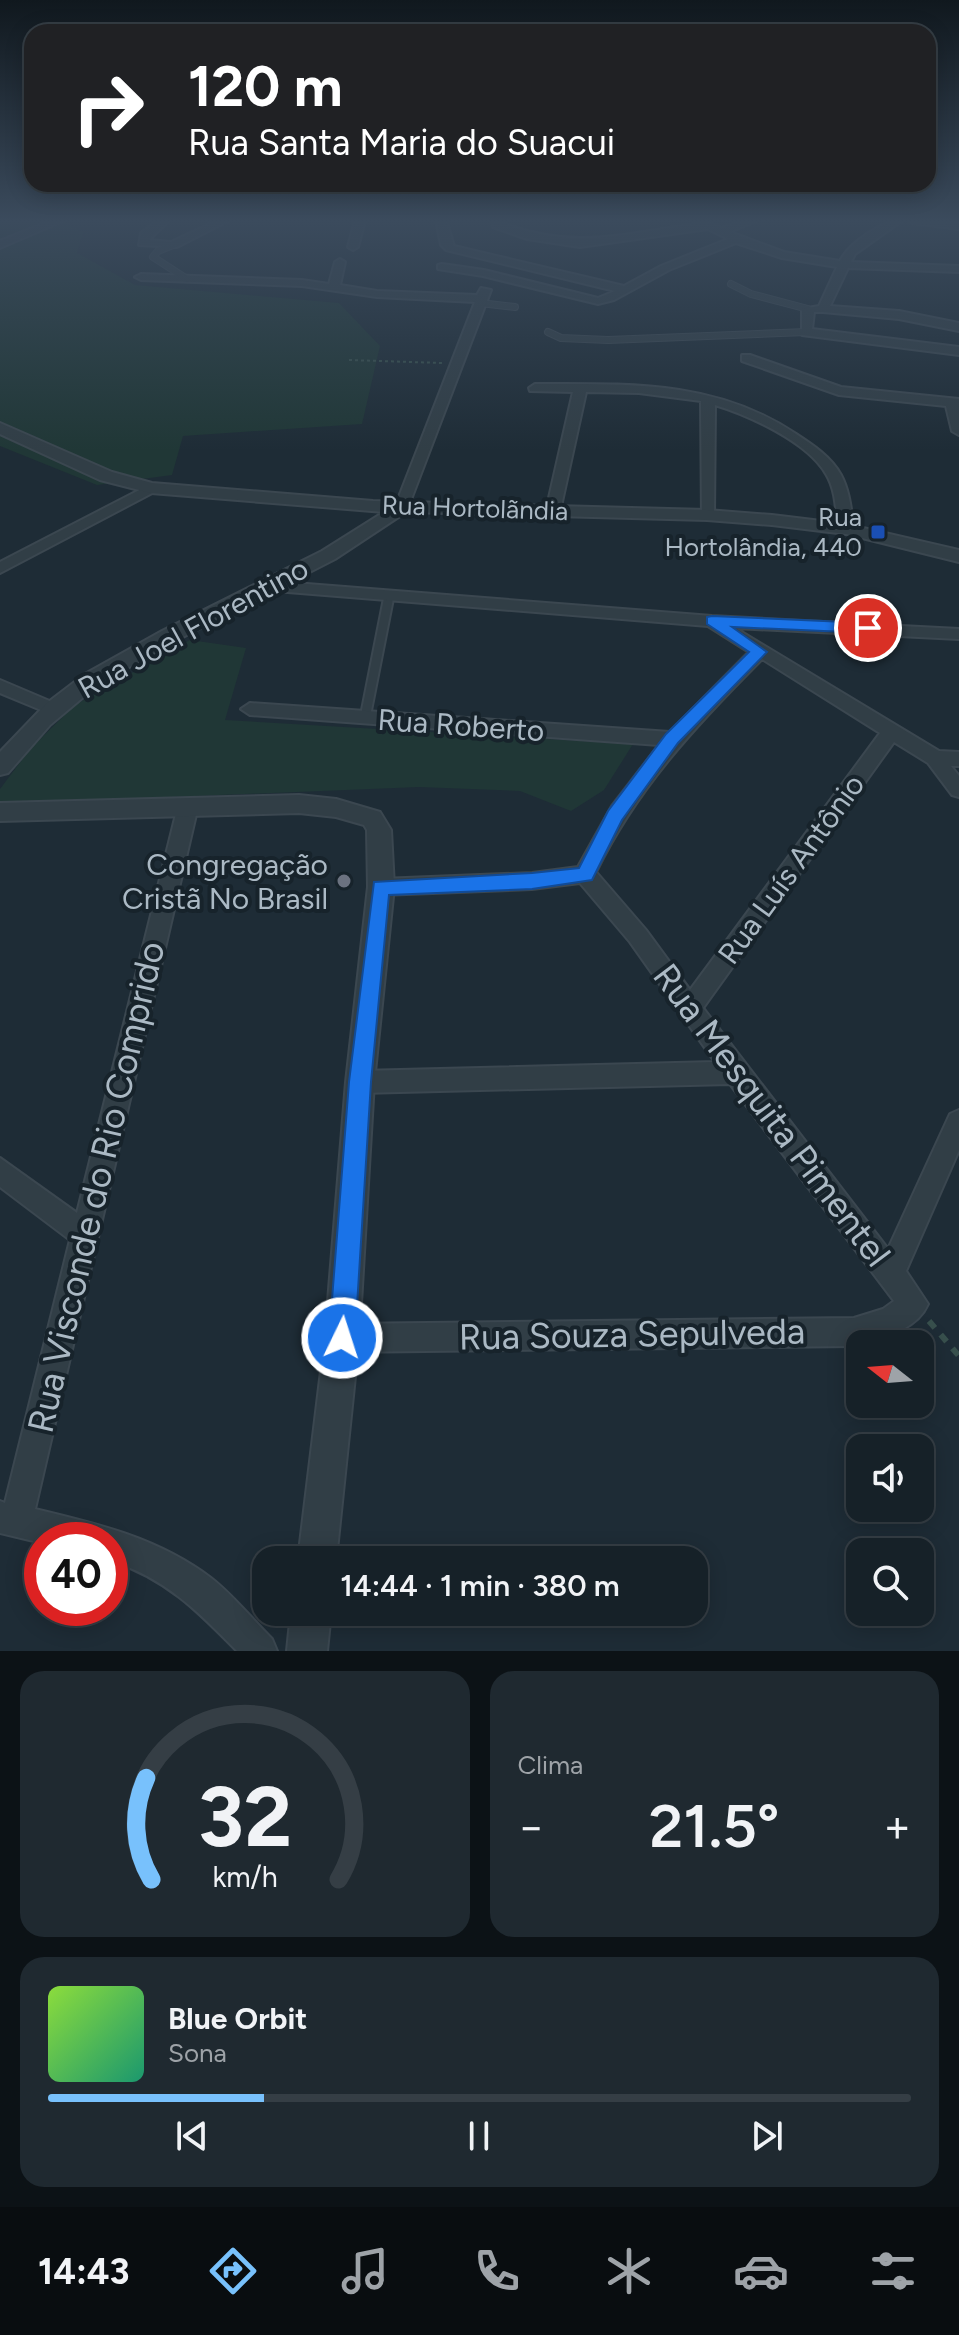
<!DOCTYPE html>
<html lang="pt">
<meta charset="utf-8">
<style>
:root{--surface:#162128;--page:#1f2930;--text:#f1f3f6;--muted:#9ea3a8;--line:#353e45;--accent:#78c1fc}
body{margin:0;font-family:Figtree,sans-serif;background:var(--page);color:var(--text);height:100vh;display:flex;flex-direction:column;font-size:30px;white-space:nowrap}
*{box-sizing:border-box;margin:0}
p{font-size:26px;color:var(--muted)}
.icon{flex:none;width:44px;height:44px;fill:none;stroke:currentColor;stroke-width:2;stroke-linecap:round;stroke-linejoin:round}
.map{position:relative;height:1651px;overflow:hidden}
.details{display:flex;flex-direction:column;gap:20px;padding:20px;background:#0c1216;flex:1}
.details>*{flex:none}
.banner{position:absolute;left:24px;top:24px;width:912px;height:168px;border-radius:24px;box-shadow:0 4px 20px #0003,0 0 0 2px var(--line);background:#202124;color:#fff;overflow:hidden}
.needle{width:52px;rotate:287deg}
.tools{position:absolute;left:846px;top:1330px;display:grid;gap:16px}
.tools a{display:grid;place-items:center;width:88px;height:88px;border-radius:16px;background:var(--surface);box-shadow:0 4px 20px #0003,0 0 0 2px var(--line);font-size:40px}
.speed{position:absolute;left:24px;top:1522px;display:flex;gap:16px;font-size:40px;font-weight:700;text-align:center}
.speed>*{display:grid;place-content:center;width:104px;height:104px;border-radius:50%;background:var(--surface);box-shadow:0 4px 20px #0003,0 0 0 2px var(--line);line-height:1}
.speed .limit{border:12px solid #d22;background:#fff;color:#111}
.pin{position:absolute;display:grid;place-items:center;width:68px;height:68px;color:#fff;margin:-34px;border:4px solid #fff;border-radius:50%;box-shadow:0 2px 8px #0007}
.me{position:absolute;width:88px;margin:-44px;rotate:4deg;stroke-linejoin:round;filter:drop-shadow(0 0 6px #0008)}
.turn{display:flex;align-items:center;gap:28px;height:168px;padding:0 32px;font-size:36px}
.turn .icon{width:104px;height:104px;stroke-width:2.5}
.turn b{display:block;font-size:56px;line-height:68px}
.big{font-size:60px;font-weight:600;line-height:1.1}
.details .tile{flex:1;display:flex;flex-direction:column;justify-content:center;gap:12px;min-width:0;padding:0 28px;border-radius:24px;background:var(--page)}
.details .dial{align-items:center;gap:0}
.dial svg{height:208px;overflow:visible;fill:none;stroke:var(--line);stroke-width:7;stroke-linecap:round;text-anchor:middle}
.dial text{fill:var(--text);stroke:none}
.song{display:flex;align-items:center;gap:24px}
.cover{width:96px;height:96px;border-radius:12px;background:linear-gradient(135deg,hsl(90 70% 55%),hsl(160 70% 35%))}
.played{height:8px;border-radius:4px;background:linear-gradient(90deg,var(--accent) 25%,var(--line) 25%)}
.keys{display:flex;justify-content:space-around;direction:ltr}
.heat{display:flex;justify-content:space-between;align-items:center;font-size:44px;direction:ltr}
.details .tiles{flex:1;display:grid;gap:20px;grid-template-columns:1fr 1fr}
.tile:last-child{grid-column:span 2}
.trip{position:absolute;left:252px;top:1546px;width:456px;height:80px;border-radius:24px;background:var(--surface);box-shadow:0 4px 20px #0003,0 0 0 2px var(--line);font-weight:600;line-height:80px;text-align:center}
.dock{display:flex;height:128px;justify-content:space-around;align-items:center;background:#090d10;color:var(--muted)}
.dock .icon{width:56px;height:56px}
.dock .active{color:var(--accent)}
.dock b{font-size:36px;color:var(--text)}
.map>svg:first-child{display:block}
</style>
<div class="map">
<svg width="959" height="1651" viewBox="0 0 959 1651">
<rect width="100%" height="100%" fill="#1e2c36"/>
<g fill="#203736">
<path d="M5,220L63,223L83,232L77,253L135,285L339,303L380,346L362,424L183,436L172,475L97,485L0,446V221Z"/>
<path d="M190,640L246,648L225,720L633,744L604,790L571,811L520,791L419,787L0,804V789L31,748L75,705Z"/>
</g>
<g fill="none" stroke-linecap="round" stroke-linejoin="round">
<g stroke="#3b4750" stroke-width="8">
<g id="service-far2">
<path d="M173,245L158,251L153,257L187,279"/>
<path d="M731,284L751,294L808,309"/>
<path d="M480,303L515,307"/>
<path d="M548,332L561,338L608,340L806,332"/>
</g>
</g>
<g stroke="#3b4750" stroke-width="10">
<path id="service-far1" d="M388,603L389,596"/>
</g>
<g stroke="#3b4750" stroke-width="13">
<path id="service" d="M365,718L388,601"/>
</g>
<g stroke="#3b4750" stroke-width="4">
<g id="minor">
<path d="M52,220H65L0,248V241Z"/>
<path d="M158,220H169L149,240L171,242L218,220H230L177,247L139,245L141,233Z"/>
<path d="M355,220H365L358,247L353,250L348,247Z"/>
<path d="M436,220H446L454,246L624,286L661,266L728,239L708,229L580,247L527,239L493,227L492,220H502V223C577,251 623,233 698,224L692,220H704L722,228L745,220H758L730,232L784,252L840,261C849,243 883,220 903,220L855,254L851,262L959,266V272L848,268L830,306L899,311L959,323V331L899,319L823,312H814L812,329L959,347V355L802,335V309L819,306L837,267L782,258L736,243L669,270L614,300L598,304L483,276L438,269V265L442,264L484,270L598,298L615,291L446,250L441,245Z"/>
<path d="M908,220L959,223V229L913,223Z"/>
<path d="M340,259L345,262L340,285L377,291L477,295L481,288L491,290L407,510L402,511L395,507L475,302L377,297L302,286L141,280L135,277L141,274L302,280L329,284L335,262Z"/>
<path d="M742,355H750L841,387L959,399V435L952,431L946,406L839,395L742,361Z"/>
<path d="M535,384C629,384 716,380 796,434C813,445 831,457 841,475C850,492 851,511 854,529L846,534L838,529C836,511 836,490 826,474C808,442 748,415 715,405L714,515L712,518H702L701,401L639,393L586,392L560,511L558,514H548L546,511L573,392L530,391L529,388Z"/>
<path d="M151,484L158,488L156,491L0,573V562Z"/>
<path d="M269,581L712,616L959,629V639L735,628L939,751L959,752V766H951L959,776V797L952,795L928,763L894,742L703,1008L888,1249L950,1114L959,1110V1150L906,1271L928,1304C916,1332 879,1338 854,1346L342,1352L332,1348L328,1338L332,1328L342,1324L854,1318L883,1309L894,1301L730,1084L360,1093L351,1090L348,1082L351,1074L360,1071L715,1062L630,942L580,883L532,889L381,895L374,893L371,887L374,881L381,879L532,873L578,867L612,806L659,745L250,715L241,709L250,703L670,732L749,652L708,626L263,590L261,586ZM762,659L880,733L690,990L646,930L596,872C636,789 697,724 762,659Z"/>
<path d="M0,680L59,705L62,709L53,715L0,693Z"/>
<path d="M188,799L195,801L198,806L35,1509C98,1524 158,1538 211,1578C233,1595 252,1619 272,1639L277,1651H237C196,1609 166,1579 110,1560V1540H42V1543L0,1533V1501L5,1503L70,1240L0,1187V1158L77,1213L178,806L181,801Z"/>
</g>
</g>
<g stroke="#3b4750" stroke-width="4">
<g id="tertiary">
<path d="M0,423L112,472L152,483L373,501L707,510L772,515L846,524L959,550V562L846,534L772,525L707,520L406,512L335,559L177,640L99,684L50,725L8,773L0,775V752L47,703L85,674L162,631L322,551L384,512L151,493L100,480L0,434Z"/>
<path d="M299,795L336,799L380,812L391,830L394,887L374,1082L359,1338L336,1560H298L325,1338L346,1082L368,887L367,830L364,825L336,817L299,813L0,821V803Z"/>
<path d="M291,1612H331L327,1651H287Z"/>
</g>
</g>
<path stroke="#38504d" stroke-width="2" stroke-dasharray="3 3" stroke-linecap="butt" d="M349,360L442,363"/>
<path stroke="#38504d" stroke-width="6" stroke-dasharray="9 9" stroke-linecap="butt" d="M929,1321L959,1356"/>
<use href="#service-far2" stroke="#313e46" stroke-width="6"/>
<use href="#service-far1" stroke="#313e46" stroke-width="7"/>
<use href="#service" stroke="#313e46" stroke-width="9"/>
<use href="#minor" fill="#313e46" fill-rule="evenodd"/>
<use href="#tertiary" fill="#313e46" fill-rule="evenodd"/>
</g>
<linearGradient id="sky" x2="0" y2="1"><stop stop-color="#10181e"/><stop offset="0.49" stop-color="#3b4b5d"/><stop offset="1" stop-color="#3b4b5d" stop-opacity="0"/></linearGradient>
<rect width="959" height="451" fill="url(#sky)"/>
<path fill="#1a73e8" stroke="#114b97" stroke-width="2" d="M712,616L868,623L876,628L868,633L732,627L767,652L678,743L622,820L592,880L532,889L389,895L371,1082L355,1338L351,1347L342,1350L333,1347L329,1338L349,1082L374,882L532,873L579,868L608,811L666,734L749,652L707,624V617Z"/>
<rect fill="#1a4fb4" stroke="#17232b" stroke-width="3" x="870" y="524" width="16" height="16" rx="4"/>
<circle fill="#6b7280" stroke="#17232b" stroke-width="3" cx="344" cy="881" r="8"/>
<g text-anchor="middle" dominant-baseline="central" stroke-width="8" stroke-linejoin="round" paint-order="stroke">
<g font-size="26" fill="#abb9c4" stroke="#17232b">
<text transform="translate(475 508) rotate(2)">Rua Hortolãndia</text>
</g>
<g font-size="26" fill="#abb9c4" stroke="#17232b" text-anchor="end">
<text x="862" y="517">Rua<tspan x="862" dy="30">Hortolândia, 440</tspan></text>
</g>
<g font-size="30" fill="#abb9c4" stroke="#17232b">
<text transform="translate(193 628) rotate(-29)">Rua Joel Florentino</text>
<text transform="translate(461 725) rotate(4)">Rua Roberto</text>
<text transform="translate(791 869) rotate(-54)">Rua Luís Antônio</text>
</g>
<g font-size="30" fill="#abb9c4" stroke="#17232b" text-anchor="end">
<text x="328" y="864">Congregação<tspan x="328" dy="34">Cristã No Brasil</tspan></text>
</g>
<g font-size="36" fill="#abb9c4" stroke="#17232b">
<text transform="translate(772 1115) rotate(53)">Rua Mesquita Pimentel</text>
<text transform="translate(96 1187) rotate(-77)">Rua Visconde do Rio Comprido</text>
<text transform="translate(632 1334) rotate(-1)">Rua Souza Sepulveda</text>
</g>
</g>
</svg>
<div class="tools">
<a><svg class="needle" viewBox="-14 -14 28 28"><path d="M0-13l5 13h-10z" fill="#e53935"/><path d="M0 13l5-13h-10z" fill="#9ea3a8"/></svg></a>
<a><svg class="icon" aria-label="sound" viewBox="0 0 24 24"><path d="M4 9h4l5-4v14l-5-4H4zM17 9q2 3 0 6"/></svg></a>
<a><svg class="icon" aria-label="search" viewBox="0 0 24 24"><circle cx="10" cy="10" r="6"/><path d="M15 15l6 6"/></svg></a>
</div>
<div class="speed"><div class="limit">40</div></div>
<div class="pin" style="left:868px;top:628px;background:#d93025"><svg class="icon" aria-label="arrive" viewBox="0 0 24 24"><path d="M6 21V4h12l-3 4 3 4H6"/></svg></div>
<svg class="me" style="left:342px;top:1338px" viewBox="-20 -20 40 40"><circle r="17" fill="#1a73e8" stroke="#fff" stroke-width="3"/><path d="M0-11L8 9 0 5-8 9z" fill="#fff"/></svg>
<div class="trip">14:44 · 1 min · 380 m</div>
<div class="banner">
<div class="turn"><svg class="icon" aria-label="right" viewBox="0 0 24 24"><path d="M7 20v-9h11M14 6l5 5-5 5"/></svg><div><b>120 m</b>Rua Santa Maria do Suacui</div></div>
</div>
</div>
<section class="details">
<div class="tiles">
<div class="tile dial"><svg viewBox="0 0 100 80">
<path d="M14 69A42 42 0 1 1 86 69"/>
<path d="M14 69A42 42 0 0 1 12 30" stroke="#78c1fc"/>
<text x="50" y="56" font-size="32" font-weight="700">32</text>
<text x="50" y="72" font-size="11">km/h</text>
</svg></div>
<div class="tile"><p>Clima</p>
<div class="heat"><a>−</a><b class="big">21.5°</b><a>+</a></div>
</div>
<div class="tile">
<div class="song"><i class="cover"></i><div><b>Blue Orbit</b><p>Sona</p></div></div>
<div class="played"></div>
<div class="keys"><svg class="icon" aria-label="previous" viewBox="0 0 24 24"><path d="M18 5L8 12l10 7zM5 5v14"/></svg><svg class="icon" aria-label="pause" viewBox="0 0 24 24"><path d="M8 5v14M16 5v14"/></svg><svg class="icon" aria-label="next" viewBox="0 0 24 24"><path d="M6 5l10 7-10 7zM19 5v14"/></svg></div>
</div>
</div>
</section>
<nav class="dock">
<b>14:43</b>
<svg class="icon active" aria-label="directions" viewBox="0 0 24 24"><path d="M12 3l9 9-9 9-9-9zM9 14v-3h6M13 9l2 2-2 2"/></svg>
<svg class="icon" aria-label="music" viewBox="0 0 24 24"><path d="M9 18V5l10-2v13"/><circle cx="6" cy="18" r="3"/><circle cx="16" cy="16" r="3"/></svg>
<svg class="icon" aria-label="phone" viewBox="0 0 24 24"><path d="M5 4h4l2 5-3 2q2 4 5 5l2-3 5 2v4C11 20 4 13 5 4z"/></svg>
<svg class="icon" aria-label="climate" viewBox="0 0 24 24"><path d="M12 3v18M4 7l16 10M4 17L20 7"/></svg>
<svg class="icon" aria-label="car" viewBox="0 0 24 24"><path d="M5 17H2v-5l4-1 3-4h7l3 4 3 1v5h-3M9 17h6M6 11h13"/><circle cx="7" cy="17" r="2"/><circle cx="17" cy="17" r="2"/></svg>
<svg class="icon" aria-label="filters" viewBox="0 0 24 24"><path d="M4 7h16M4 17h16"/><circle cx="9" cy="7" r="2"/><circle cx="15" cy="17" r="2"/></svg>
</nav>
